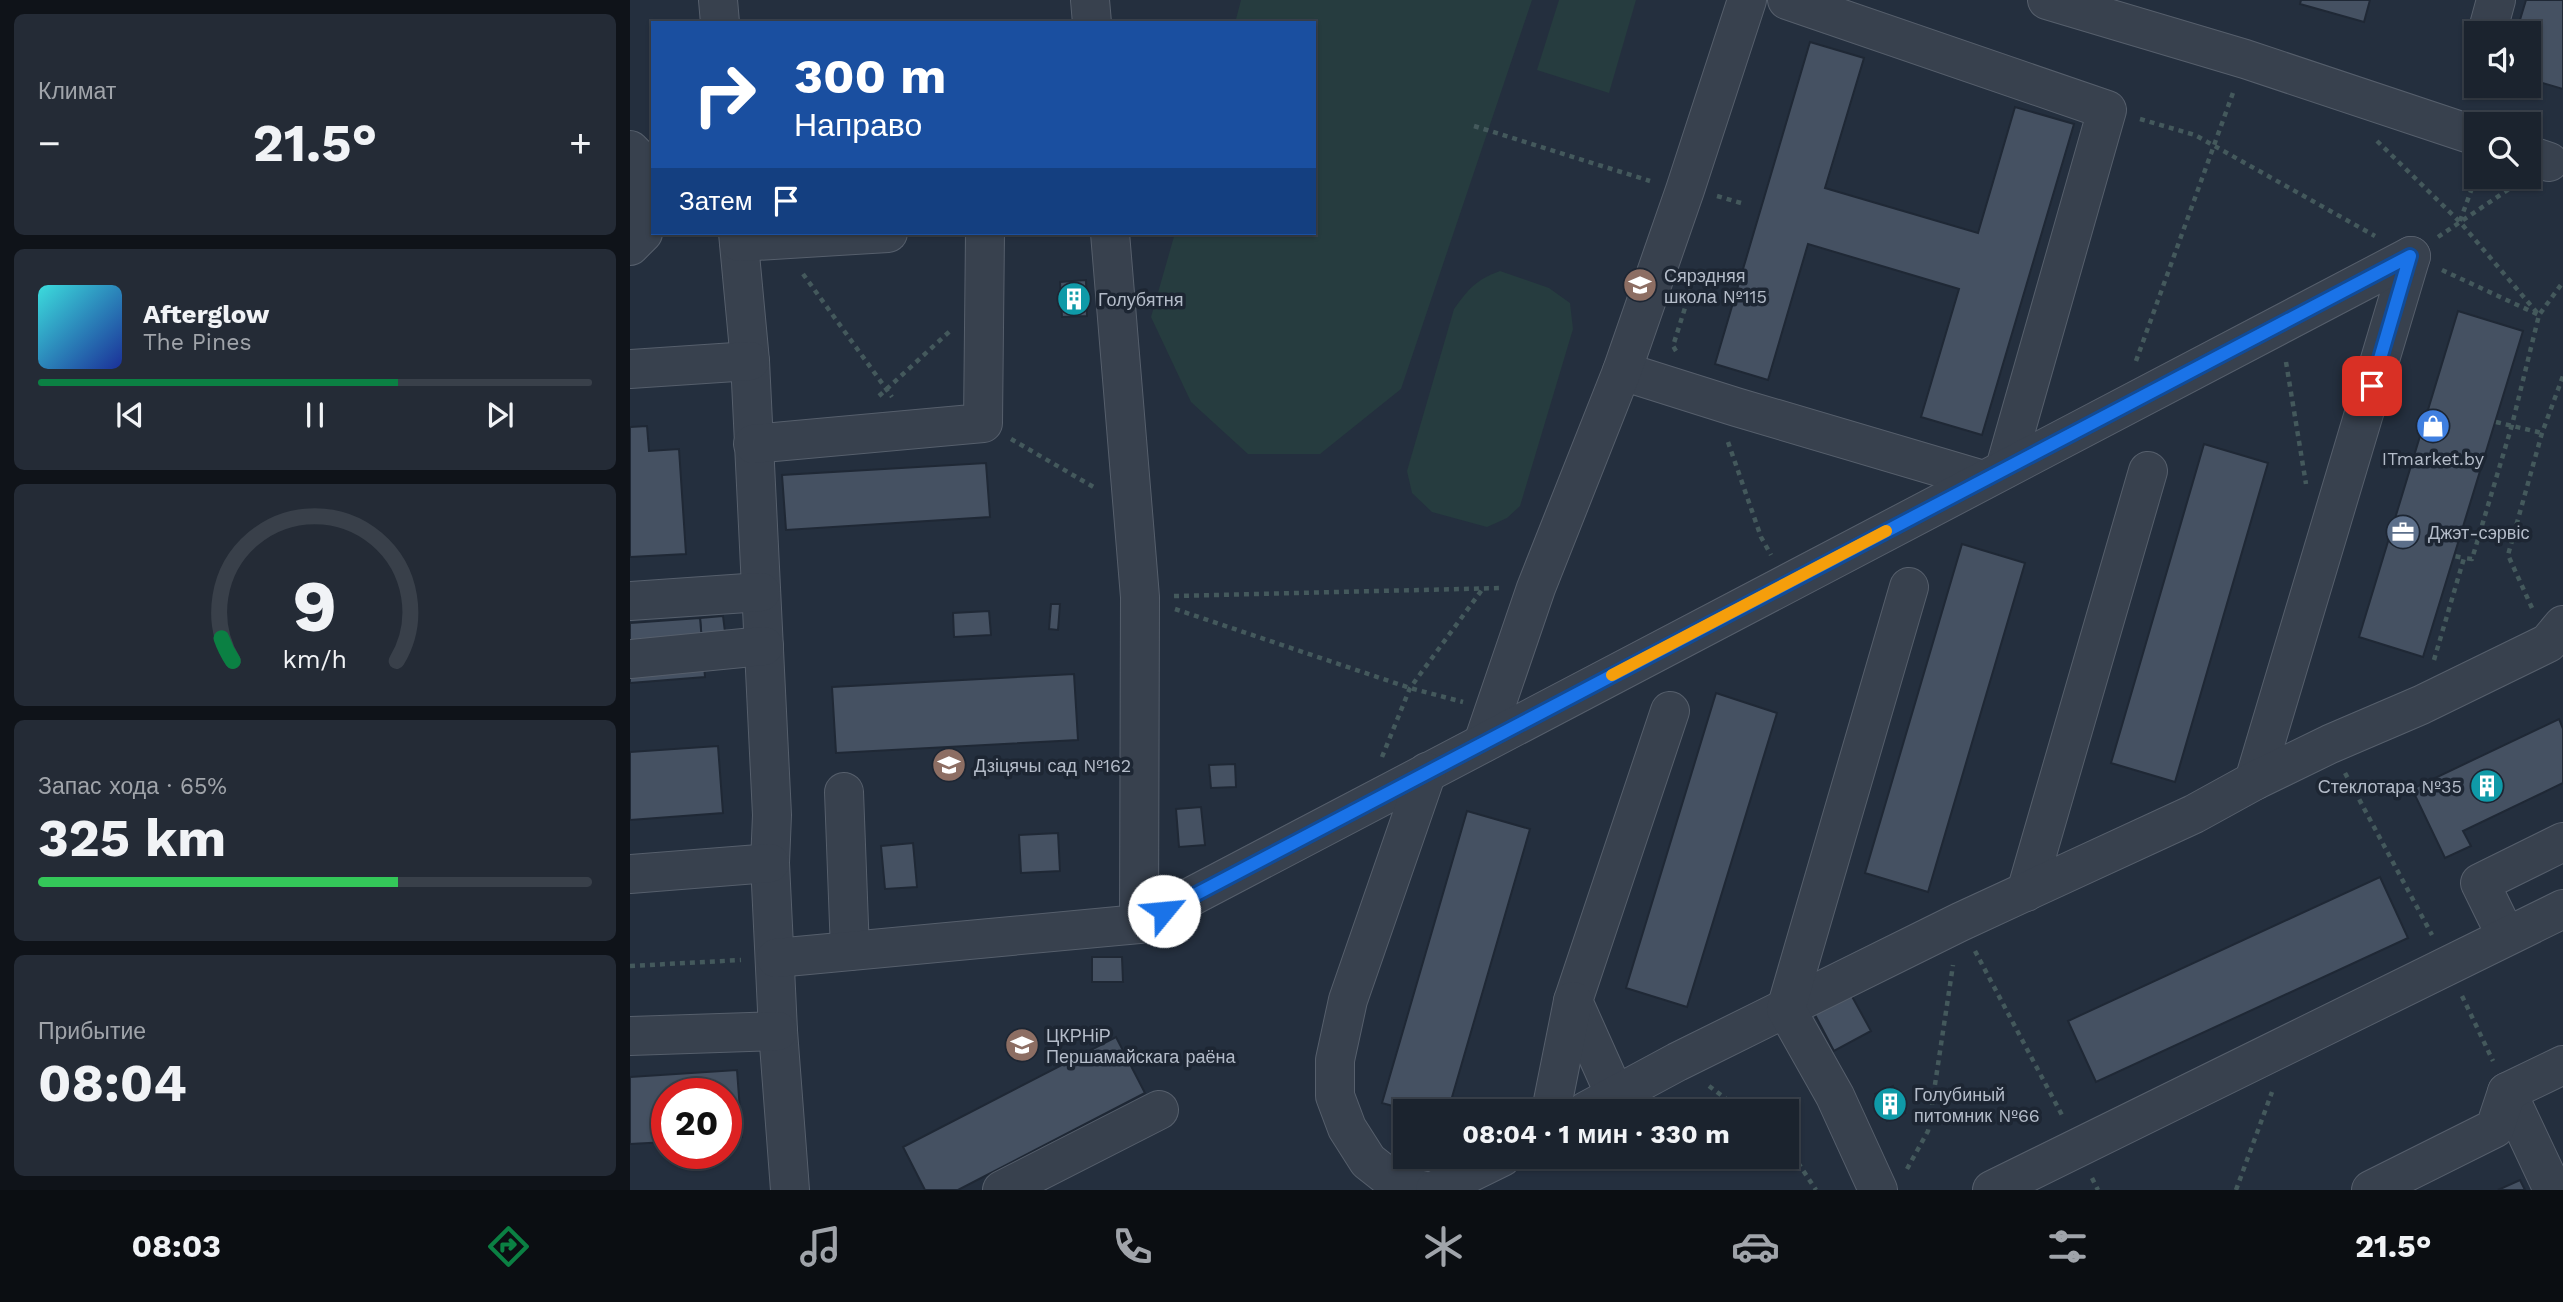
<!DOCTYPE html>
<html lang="ru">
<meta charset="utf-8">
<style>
:root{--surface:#1b232e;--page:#242b36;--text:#f1f3f6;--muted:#a0a4aa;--line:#39404a;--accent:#0b8043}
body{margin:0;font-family:"Work Sans",sans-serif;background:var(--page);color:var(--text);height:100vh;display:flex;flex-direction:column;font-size:26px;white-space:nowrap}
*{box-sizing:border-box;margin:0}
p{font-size:23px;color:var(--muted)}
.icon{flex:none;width:38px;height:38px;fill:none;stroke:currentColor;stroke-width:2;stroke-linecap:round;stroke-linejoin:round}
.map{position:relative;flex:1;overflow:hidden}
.details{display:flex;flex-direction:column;gap:14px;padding:14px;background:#0f1319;width:630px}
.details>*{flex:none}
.hud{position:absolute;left:21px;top:21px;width:665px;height:214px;border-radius:0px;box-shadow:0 2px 5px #0004,0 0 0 2px var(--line);background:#1a4fa0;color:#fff;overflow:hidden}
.fabs{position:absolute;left:1834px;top:21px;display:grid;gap:14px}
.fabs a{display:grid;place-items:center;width:77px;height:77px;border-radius:0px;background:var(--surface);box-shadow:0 2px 5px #0004,0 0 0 2px var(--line);font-size:35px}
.speed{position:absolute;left:21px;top:1078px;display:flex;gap:14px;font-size:35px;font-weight:700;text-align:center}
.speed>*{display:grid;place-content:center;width:91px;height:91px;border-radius:50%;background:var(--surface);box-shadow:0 2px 5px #0004,0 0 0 2px var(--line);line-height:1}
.speed .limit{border:10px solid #d22;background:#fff;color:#111}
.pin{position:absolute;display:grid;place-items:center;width:60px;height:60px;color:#fff;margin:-30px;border-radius:14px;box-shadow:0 4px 10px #0006}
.me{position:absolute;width:77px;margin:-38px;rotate:62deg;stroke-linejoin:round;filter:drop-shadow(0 0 5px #0008)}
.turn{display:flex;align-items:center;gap:24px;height:147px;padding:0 28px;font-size:32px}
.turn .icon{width:91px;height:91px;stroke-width:2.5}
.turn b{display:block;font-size:49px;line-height:60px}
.then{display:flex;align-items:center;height:66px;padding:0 28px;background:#0003;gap:14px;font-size:26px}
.big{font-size:52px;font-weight:700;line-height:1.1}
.details .card{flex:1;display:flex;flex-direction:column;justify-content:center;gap:10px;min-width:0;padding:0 24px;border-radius:10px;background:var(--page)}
.details .dial{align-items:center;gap:0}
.dial svg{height:182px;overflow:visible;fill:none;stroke:var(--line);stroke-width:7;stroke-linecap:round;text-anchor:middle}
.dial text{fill:var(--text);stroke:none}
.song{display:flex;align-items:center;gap:21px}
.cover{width:84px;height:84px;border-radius:10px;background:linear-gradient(135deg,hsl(180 70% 55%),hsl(230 70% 35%))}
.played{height:7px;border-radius:4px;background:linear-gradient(90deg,var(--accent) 65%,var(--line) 65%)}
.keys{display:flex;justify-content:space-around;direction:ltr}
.heat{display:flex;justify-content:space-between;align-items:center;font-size:38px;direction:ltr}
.charge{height:10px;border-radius:5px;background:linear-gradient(90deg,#34c759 65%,var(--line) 0)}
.trip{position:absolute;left:763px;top:1099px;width:406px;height:70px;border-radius:0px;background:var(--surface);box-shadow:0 2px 5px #0004,0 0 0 2px var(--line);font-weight:700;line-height:70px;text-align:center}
.dock{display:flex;height:112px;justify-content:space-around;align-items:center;background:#0b0e12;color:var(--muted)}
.dock .icon{width:49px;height:49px}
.dock .on{color:var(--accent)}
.dock b{font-size:32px;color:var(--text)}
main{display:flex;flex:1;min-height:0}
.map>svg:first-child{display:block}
</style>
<main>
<section class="details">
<div class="card"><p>Климат</p>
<div class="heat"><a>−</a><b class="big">21.5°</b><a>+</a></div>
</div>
<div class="card">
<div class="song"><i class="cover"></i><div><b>Afterglow</b><p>The Pines</p></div></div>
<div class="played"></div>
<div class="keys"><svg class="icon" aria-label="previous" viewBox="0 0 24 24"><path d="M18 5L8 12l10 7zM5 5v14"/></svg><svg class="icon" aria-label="pause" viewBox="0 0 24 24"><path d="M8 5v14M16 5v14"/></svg><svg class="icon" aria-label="next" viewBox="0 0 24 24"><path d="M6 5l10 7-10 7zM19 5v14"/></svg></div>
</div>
<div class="card dial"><svg viewBox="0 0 100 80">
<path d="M14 69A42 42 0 1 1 86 69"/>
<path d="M14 69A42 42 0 0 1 9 59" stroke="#0b8043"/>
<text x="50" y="56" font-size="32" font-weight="700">9</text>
<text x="50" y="72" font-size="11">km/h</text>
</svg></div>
<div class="card"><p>Запас хода · 65%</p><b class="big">325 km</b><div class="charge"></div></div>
<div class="card"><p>Прибытие</p><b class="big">08:04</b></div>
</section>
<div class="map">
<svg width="1933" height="1190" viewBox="0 0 1933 1190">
<rect width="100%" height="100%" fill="#242f3e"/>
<g fill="#263c3f">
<path d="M611,0H902L771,389L690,454H618L561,402L521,317L545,233H684V23H605Z"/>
<path d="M929,0H1006L979,93L907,70Z"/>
<path d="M870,271L919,288L940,303L943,329L890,506L877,518L857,527L802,512L782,493L777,471L824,309C839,288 846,280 870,271Z"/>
</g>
<g fill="#455162" stroke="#1f2835" stroke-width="2">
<path d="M1671,0H1740L1734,22L1670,4Z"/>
<path d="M1896,0H1933V89L1899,79V33H1886Z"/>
<path d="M1180,42L1234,58L1195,188L1348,233L1385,107L1444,124L1352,435L1291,417L1329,289L1178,244L1138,380L1085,364Z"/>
<path d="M456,280L457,316L432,317L430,282Z"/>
<path d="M1828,311L1893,331L1793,657L1729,637Z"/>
<path d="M17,426L19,451L49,449L56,554L0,557V427Z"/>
<path d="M1574,444L1638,463L1545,782L1481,763Z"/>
<path d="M356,463L360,517L156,530L152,475Z"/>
<path d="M1332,544L1395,563L1298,892L1235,873Z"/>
<path d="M421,604H430L428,630L419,629Z"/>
<path d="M359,611L361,635L324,637L323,613Z"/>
<path d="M93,616L96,640L72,642L70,618Z"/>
<path d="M70,618L75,677L0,683V623Z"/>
<path d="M444,674L448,740L206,753L202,687Z"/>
<path d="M1086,693L1147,713L1057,1007L996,988Z"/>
<path d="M1929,719L1933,729V783L1833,831L1841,846L1815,858L1782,789Z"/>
<path d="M88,746L93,813L0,820V752Z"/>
<path d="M605,764L606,787L581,788L579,765Z"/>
<path d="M571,807L575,845L549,847L546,809Z"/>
<path d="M837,811L900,829L818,1111H781L752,1103Z"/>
<path d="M428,833L430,871L391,873L389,835Z"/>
<path d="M283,843L287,887L255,889L251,846Z"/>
<path d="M1750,877L1778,938L1466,1082L1438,1021Z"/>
<path d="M462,957H492L493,982H462Z"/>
<path d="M1219,991L1241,1031L1204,1051L1183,1011Z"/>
<path d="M486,1037L515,1093L328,1190H295L273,1147Z"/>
<path d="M107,1070L112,1137L96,1138V1094H37V1142L0,1144V1077Z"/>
<path d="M1263,1086L1275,1113L1257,1121L1245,1094Z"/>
<path d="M1890,1180L1895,1190H1868Z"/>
</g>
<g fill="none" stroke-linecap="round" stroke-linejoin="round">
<g stroke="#565f6c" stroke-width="40">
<g id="minor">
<path d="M88,0L90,23"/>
<path d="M460,0L462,23"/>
<path d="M1157,0L1477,110L1375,468"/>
<path d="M1417,0L1615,59L1846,136"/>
<path d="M1857,33L1866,0"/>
<path d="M0,150L13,163L16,180L13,233L0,246"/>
<path d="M1899,155L1919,162"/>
<path d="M108,233L120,361L142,815L140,863L148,1031L160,1190"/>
<path d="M109,242L258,233"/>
<path d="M0,369L120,361"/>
<path d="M992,371L1106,407L1353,480"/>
<path d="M123,444L353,423L355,233"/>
<path d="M0,601L131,592"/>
<path d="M0,659L134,646"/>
<path d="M853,743L906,588L992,371L1055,190L1117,0"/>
<path d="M1624,781L1781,256"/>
<path d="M214,792L220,951"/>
<path d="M0,874L140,863"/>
<path d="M1396,892L1518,471"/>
<path d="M509,924L1781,256"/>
<path d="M1876,936L1850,883L1933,842"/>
<path d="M146,958L509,924L510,597L480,233"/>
<path d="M0,1036L148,1031"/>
<path d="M1877,1092L1923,1190"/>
<path d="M985,1095L943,1001L1040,711"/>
<path d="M921,1111L943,1001"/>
<path d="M956,1111L1047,1062L1330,922L1564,814L1624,781L1700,744L1791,705L1918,643L1933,625"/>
<path d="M372,1190L529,1110"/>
<path d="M791,1190L767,1184L738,1161L717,1128L705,1096V1060L718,1000L797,772"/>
<path d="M805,1190L872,1157"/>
<path d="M1248,1190L1205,1096L1156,1009L1279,587"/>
<path d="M1362,1190L1933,909"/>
<path d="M1741,1190L1865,1128L1877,1092L1933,1065"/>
</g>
</g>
<g stroke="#44595c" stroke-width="4.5" stroke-dasharray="5 5" stroke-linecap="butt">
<path d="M1839,96L1846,70"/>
<path d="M1510,119L1565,135L1745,236"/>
<path d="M844,126L1020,181"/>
<path d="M1747,141L1830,222L1909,315L1933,282"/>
<path d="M1087,196L1111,203"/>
<path d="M1830,221L1846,177"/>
<path d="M1808,237L1885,185"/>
<path d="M1812,270L1909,315L1882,425L1842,559L1834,558"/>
<path d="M173,274L262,397"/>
<path d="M1046,351L1043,346L1066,273"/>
<path d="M1506,361L1604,90"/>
<path d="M1656,362L1676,484"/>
<path d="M249,396L320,331"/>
<path d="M1866,422L1912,433"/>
<path d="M381,439L467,489"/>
<path d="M1098,442L1131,537L1141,555"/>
<path d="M544,596L871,588"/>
<path d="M1902,608L1878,555L1912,433L1933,376"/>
<path d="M545,609L780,688L833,702"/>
<path d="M1804,660L1834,558L1824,556"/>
<path d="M752,757L780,688L854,587"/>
<path d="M1715,773L1802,935"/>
<path d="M1345,951L1433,1117"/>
<path d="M0,966L111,960"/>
<path d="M1832,996L1863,1061"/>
<path d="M1079,1086L1112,1111"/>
<path d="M1157,1146L1186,1190"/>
<path d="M1277,1169L1298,1131L1323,965"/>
<path d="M1462,1178L1468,1190"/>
<path d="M1606,1190L1642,1092"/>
</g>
<use href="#minor" stroke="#38414e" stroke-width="38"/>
</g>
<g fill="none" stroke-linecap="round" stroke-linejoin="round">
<g stroke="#114b97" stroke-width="18">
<path id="route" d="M534,911L1780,256L1742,386"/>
</g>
<use href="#route" stroke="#1a73e8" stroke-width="12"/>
<path stroke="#f59e0b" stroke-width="12" d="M982,675L1256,531"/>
</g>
<defs>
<g id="school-disc" transform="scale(1.75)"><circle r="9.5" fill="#8d6e63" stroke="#1d2633"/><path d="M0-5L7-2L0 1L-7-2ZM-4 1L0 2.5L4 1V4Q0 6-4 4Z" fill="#fff"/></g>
<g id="building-disc" transform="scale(1.75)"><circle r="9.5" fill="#0f9aa8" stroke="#1d2633"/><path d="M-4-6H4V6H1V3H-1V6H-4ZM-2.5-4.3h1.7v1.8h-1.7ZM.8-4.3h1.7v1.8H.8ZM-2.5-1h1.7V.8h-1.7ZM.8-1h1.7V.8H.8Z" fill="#fff"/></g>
<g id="shop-disc" transform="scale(1.75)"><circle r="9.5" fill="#3f7fe0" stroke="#1d2633"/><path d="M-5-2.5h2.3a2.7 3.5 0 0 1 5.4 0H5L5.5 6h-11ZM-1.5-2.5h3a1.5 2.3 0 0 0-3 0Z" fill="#fff"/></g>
<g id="office-disc" transform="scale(1.75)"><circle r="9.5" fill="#5c6f8a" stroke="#1d2633"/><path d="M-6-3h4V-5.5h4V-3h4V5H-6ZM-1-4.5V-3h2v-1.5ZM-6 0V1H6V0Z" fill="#fff"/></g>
</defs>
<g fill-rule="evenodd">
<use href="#school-disc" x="1010" y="285"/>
<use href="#building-disc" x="444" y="299"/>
<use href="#shop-disc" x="1803" y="426"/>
<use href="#office-disc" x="1773" y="532"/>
<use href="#school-disc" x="319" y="765"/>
<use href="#building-disc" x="1857" y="786"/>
<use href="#school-disc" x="392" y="1045"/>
<use href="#building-disc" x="1260" y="1104"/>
</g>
<g text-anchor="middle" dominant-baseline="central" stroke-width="7" stroke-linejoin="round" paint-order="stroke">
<g font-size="18" fill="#b4bcc9" stroke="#1d2633" text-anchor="start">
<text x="1034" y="275">Сярэдняя<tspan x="1034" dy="21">школа №115</tspan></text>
<text x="468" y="299">Голубятня</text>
<text x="1803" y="458" text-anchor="middle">ITmarket.by</text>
<text x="1798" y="532">Джэт-сэрвіс</text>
<text x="344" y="765">Дзіцячы сад №162</text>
<text x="1832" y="786" text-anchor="end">Стеклотара №35</text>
<text x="416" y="1035">ЦКРНіР<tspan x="416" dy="21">Першамайскага раёна</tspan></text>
<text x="1284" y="1094">Голубиный<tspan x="1284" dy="21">питомник №66</tspan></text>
</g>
</g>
</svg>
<div class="fabs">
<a><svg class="icon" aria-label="sound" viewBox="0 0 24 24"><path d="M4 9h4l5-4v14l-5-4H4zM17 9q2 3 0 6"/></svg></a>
<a><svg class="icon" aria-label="search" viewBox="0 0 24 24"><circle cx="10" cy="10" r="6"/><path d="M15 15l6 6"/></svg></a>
</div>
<div class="speed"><div class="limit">20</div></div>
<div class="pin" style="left:1742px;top:386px;background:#d93025"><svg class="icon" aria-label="arrive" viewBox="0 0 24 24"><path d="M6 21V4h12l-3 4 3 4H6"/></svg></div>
<svg class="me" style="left:534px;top:911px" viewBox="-20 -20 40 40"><circle r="19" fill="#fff"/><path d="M0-13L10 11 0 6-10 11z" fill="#1a73e8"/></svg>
<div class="trip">08:04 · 1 мин · 330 m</div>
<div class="hud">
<div class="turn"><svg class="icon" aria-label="right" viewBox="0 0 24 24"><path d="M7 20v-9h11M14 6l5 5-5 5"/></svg><div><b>300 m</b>Направо</div></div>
<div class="then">Затем<svg class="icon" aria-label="arrive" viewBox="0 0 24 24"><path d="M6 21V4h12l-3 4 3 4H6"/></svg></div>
</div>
</div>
</main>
<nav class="dock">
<b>08:03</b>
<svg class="icon on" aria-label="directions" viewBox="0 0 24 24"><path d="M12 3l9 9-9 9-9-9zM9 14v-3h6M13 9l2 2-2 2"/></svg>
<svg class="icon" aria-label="music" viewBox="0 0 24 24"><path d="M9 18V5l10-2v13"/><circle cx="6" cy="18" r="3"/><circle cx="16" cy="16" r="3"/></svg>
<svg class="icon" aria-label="phone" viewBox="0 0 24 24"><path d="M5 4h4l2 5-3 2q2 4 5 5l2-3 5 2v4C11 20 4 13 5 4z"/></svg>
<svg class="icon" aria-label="climate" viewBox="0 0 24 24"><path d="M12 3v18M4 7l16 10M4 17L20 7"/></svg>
<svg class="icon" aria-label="car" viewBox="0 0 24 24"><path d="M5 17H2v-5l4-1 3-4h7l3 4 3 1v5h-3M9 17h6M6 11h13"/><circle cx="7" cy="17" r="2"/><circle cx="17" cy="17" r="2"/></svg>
<svg class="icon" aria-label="filters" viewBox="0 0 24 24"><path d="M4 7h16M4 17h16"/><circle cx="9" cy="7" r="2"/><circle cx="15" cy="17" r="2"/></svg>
<b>21.5°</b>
</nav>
